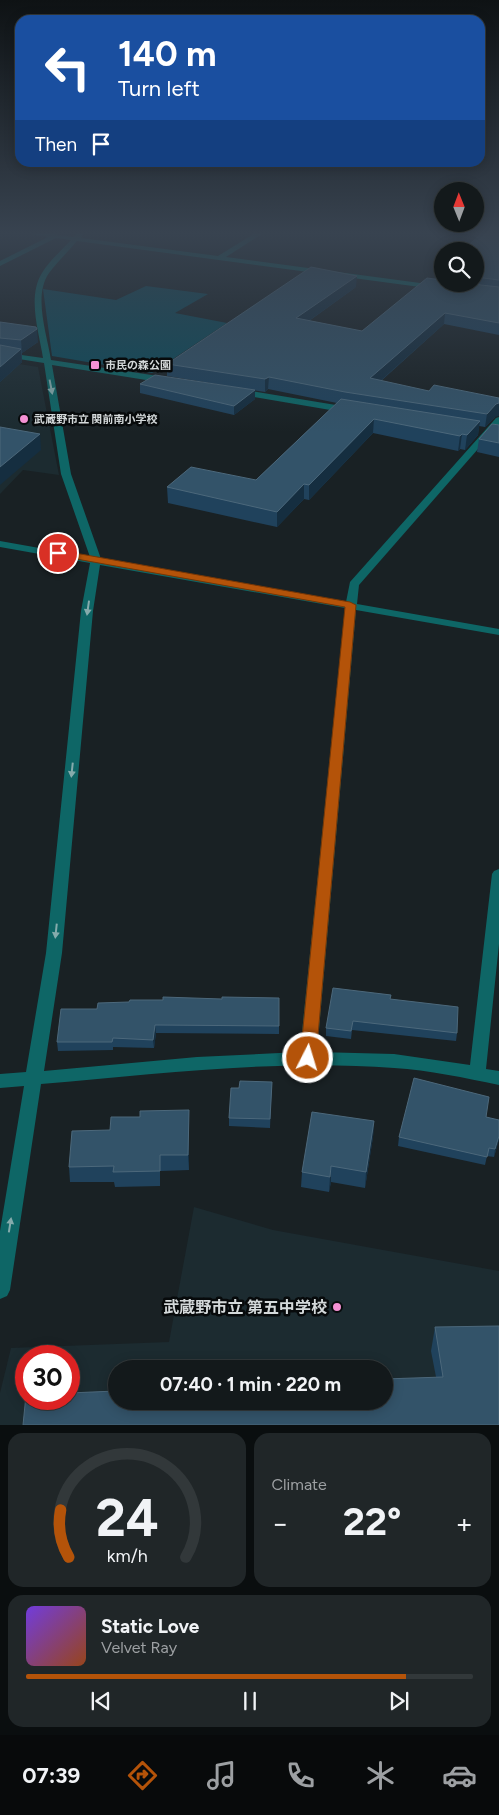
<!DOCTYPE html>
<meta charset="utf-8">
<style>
:root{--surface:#13191b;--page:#202628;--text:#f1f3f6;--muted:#9da0a3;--line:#32383a;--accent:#b45309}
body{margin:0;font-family:Figtree,"Noto Sans JP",sans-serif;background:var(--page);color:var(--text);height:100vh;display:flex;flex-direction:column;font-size:19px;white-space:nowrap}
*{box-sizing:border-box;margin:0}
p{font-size:16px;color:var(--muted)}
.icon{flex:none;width:28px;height:28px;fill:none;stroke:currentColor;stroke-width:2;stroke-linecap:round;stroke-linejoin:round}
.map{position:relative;height:1425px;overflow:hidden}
.details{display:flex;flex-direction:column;gap:8px;padding:8px;background:#0a0e0f;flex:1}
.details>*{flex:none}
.top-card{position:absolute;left:15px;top:15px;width:470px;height:152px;border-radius:15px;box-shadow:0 2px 12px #0003,0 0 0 1px var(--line);background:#1a4fa0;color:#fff;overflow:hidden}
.needle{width:32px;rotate:359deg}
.buttons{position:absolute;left:434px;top:182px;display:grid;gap:10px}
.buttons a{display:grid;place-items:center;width:50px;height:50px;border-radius:50%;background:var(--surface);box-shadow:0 2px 12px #0003,0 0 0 1px var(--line);font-size:25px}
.speed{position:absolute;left:15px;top:1345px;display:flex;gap:10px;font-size:25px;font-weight:700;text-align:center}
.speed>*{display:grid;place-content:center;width:65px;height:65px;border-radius:50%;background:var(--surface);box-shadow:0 2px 12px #0003,0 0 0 1px var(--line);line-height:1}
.speed .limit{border:8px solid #d22;background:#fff;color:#111}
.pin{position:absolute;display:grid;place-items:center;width:42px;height:42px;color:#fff;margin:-21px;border:2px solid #fff;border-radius:50%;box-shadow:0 1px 5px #0007}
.me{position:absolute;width:55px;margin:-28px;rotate:5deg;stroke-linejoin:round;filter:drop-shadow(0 0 4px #0008)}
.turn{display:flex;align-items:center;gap:18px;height:105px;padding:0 20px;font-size:22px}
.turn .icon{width:65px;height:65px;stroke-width:2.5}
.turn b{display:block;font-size:35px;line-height:42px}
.then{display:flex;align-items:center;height:48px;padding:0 20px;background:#0003;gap:10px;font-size:19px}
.big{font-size:38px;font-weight:700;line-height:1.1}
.details .card{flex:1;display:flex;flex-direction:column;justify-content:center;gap:8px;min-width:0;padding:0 18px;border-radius:15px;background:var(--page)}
.details .dial{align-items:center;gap:0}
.dial svg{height:130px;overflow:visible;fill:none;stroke:var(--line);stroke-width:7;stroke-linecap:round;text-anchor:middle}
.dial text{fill:var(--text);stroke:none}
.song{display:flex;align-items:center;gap:15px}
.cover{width:60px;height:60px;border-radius:8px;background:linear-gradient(135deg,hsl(260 70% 55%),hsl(20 70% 35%))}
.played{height:5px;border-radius:2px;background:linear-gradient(90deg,var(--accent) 85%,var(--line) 85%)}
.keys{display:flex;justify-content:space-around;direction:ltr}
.heat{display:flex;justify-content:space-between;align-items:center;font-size:28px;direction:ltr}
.details .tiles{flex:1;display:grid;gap:8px;grid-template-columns:1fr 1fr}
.card:last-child{grid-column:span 2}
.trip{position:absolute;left:108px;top:1360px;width:285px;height:50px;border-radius:25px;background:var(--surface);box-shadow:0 2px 12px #0003,0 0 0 1px var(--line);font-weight:700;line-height:50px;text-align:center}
.menu{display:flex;height:80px;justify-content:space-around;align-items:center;background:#080a0b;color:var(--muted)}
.menu .icon{width:35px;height:35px}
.menu .on{color:var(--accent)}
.menu b{font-size:22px;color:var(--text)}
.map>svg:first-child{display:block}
</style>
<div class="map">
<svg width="499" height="1425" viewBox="0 0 499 1425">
<rect width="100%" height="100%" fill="#192124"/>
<g fill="#1c2b30" fill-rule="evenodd">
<path d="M0,361L38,367L59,475L23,470L0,494Z"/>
<path d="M194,1207L273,1230L499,1271V1425H0V1393L11,1348L169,1342ZM26,1356H69V1399H26ZM116,1369H384V1401H116Z"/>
</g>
<path fill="#0c4b5b" d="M146,286L208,294L175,313L227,323L152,373L52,356L43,289L116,300Z"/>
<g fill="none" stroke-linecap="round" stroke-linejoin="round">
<g fill="#0e6666" fill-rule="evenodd">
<path d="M20,232H40L74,237L78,232H85L81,238L218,256L257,232H265L226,257L435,285L439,287L435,289L77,241C68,252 57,262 49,273C33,296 47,334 51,360L165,377L169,380L165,383L52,365L71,474L101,559L346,602L350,582L496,418L499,417V425L359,585L357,604L499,629V635L356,610L317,1052L394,1054L470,1065L492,874L494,871L499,869V944L486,1069L499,1071V1085C465,1078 429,1070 394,1068C276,1059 159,1074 41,1084L10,1290L7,1296L0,1299V1231L24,1086L0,1088V1074L26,1072L46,953L81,611L90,563L0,547V541L90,557L61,474L44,363L0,356V352L43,358C39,332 27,297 42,273C49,261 61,251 71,240L56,238L0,266V261L48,237ZM100,565L345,608L300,1052L197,1057L44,1071L62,953L93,611Z"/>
<path d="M239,389L348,407L352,410L348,413L236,394L235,392Z"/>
</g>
</g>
<g fill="#20425c">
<path d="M499,232V335L444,324L381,381L495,417L485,427L479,426L478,435L465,450L460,449L458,451L373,433L309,500L304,499L277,527L168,503L167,487L256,480L337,403L268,389L265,392L167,376V364L356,287L309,321L362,331L435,279V272L442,266V284H475V251Z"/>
<path d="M0,322L38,342L22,353V362L0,382Z"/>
<path d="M140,384L255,399L234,415L140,393Z"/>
<path d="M499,425V457L477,452L479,439Z"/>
<path d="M279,998V1034L156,1033L154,1048L113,1047V1050L58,1051L57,1042L97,1009L129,1002L163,1000Z"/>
<path d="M390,999L457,1033L456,1041L352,1030L351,1039L326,1036V1028Z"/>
<path d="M272,1082L270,1128L229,1126V1118Z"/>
<path d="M189,1110V1170L160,1171V1186L115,1187L114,1182H70L69,1167L110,1130L140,1117Z"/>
<path d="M486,1117L499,1120V1139L494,1157L487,1156L485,1165L398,1146L399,1137Z"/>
<path d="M374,1121L373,1137L365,1188L331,1182L329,1192L301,1187L302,1172Z"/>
<path d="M435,1327L499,1425L436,1377L431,1351Z"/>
</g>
<g fill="#152e40">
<path d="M357,276L356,287L296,330V318Z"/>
<path d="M445,313L444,324L369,391L370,378Z"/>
<path d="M37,329L38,342L22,353L21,340Z"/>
<path d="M21,349L22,362L0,382V367Z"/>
<path d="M269,377L268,389L265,392V379Z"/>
<path d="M255,390V399L234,415V406Z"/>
<path d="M499,403V416L495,417L485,427L487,414L496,404Z"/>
<path d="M374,419L373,433L309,500V485Z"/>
<path d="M480,421L478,435L465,450L467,435Z"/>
<path d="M40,434L41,450L0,485V467Z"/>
<path d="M462,434L460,449L458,451L460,436Z"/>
<path d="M304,484V499L277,527V512Z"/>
<path d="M155,1025L156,1033L154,1048L153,1040Z"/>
<path d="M189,1110V1170L188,1155Z"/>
<path d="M374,1121L373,1137L365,1188L366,1172Z"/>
<path d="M499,1136V1139L494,1157L495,1149Z"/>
<path d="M331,1166V1182L329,1192L330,1177Z"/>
</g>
<g fill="#335369" stroke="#4c687b">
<path d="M484,232H499V280L475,277V251H461Z"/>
<path d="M442,266V273L435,272Z"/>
<path d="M311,267L357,276L296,318L362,331L427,278L442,280V284H472L499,287V323L445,313L370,378L429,391L434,385L499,398V403L496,404L487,414L345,392L269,377L265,379L167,364Z"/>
<path d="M0,322L36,327L37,329L21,340L0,338Z"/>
<path d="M0,345L21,349L0,367Z"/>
<path d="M155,375L255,390L234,406L140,384Z"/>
<path d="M341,399L480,421L467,435L462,434L460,436L374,419L309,485L304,484L277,512L167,487L191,467L256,480Z"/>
<path d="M492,424L499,425V443L479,439Z"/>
<path d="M0,427L40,434L0,467Z"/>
<path d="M333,988L391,995L390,999L458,1007L457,1033L353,1021L351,1031L326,1028Z"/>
<path d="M163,997L222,999V997L279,998V1026L155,1025L153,1040L113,1038L112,1042H57L61,1009H97L98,1003L129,1002L130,1000H163Z"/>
<path d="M414,1078L489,1097L486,1117L499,1120V1136L495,1149L489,1148L487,1157L399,1137Z"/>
<path d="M240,1081L272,1082L270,1119L229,1118L231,1088H239Z"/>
<path d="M189,1110L188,1155H160V1171L113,1172L114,1166L69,1167L72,1131L110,1130L111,1117H140V1111Z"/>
<path d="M312,1112L374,1121L366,1172L331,1166L330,1177L302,1172Z"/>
<path d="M499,1326V1425H23L26,1395V1399H69V1393L116,1391V1401H384V1379L443,1377L435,1327Z"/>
</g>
<defs><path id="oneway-solid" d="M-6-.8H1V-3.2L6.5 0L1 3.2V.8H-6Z" transform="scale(1.25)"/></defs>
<g fill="#85abac">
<use href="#oneway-solid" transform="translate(51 387) rotate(79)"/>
<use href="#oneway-solid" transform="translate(88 608) rotate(98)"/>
<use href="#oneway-solid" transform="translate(72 770) rotate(96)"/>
<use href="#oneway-solid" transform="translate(56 931) rotate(96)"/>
<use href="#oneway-solid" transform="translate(10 1225) rotate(-81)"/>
</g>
<linearGradient id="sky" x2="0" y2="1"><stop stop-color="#0e1214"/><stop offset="0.54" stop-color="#384350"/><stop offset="1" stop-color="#384350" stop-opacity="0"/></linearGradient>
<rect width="499" height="432" fill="url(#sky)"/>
<path fill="#b45309" stroke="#753606" d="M58,550L350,602L356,605L316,1058L313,1063L308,1064L303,1063L300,1058L345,607L54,555L53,553Z"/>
<g fill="#f491d4" stroke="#070a0b" stroke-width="2">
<rect x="90" y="360" width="10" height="10" rx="2.5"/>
<circle cx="24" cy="419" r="5"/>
<circle cx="337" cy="1307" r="5"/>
</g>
<g text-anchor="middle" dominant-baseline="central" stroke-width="5" stroke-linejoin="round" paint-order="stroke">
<g font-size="11" font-weight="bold" fill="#d4d9da" stroke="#070a0b" text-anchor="start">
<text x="105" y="365">市民の森公園</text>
<text x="34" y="419">武蔵野市立 関前南小学校</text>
</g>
<g font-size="16" font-weight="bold" fill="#d4d9da" stroke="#070a0b" text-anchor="end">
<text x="327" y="1307">武蔵野市立 第五中学校</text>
</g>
</g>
</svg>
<div class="buttons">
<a><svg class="needle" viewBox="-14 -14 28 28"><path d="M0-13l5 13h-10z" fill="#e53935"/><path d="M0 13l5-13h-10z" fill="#9da0a3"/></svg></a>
<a><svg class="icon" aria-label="search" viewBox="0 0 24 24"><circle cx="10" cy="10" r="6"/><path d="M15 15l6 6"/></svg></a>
</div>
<div class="speed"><div class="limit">30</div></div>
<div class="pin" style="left:58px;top:553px;background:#d93025"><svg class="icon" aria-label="arrive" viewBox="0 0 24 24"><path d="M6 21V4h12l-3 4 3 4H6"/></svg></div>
<svg class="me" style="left:308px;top:1058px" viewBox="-20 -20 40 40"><circle r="17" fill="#b45309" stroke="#fff" stroke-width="3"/><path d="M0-11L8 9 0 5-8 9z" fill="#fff"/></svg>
<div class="trip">07:40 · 1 min · 220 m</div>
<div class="top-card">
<div class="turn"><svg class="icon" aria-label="left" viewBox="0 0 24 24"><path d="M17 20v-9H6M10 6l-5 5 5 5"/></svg><div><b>140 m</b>Turn left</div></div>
<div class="then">Then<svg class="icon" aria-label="arrive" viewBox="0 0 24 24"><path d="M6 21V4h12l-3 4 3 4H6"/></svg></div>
</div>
</div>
<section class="details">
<div class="tiles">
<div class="card dial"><svg viewBox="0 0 100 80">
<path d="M14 69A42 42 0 1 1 86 69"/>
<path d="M14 69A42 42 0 0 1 9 40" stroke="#b45309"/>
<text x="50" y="56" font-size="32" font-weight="700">24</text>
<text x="50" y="72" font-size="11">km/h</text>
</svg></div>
<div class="card"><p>Climate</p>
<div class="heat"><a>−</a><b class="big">22°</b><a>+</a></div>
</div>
<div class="card">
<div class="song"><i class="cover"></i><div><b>Static Love</b><p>Velvet Ray</p></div></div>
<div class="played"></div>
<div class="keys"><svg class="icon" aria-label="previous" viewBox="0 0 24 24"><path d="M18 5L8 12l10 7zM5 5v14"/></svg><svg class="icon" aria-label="pause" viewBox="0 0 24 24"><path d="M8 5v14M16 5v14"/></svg><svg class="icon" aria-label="next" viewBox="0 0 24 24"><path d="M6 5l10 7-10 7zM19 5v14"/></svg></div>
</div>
</div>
</section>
<nav class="menu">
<b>07:39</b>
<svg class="icon on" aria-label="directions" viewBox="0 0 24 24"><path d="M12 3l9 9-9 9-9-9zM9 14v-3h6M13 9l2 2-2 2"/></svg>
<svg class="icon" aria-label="music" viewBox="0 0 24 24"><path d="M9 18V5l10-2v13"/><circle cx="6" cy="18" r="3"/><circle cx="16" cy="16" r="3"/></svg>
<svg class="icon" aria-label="phone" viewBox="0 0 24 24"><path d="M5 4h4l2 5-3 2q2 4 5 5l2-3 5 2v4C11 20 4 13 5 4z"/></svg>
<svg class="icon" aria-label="climate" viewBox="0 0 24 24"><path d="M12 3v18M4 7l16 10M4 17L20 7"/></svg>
<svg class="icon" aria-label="car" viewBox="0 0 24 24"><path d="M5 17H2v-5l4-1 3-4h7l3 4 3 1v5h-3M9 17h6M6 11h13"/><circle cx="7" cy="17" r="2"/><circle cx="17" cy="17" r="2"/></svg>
</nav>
